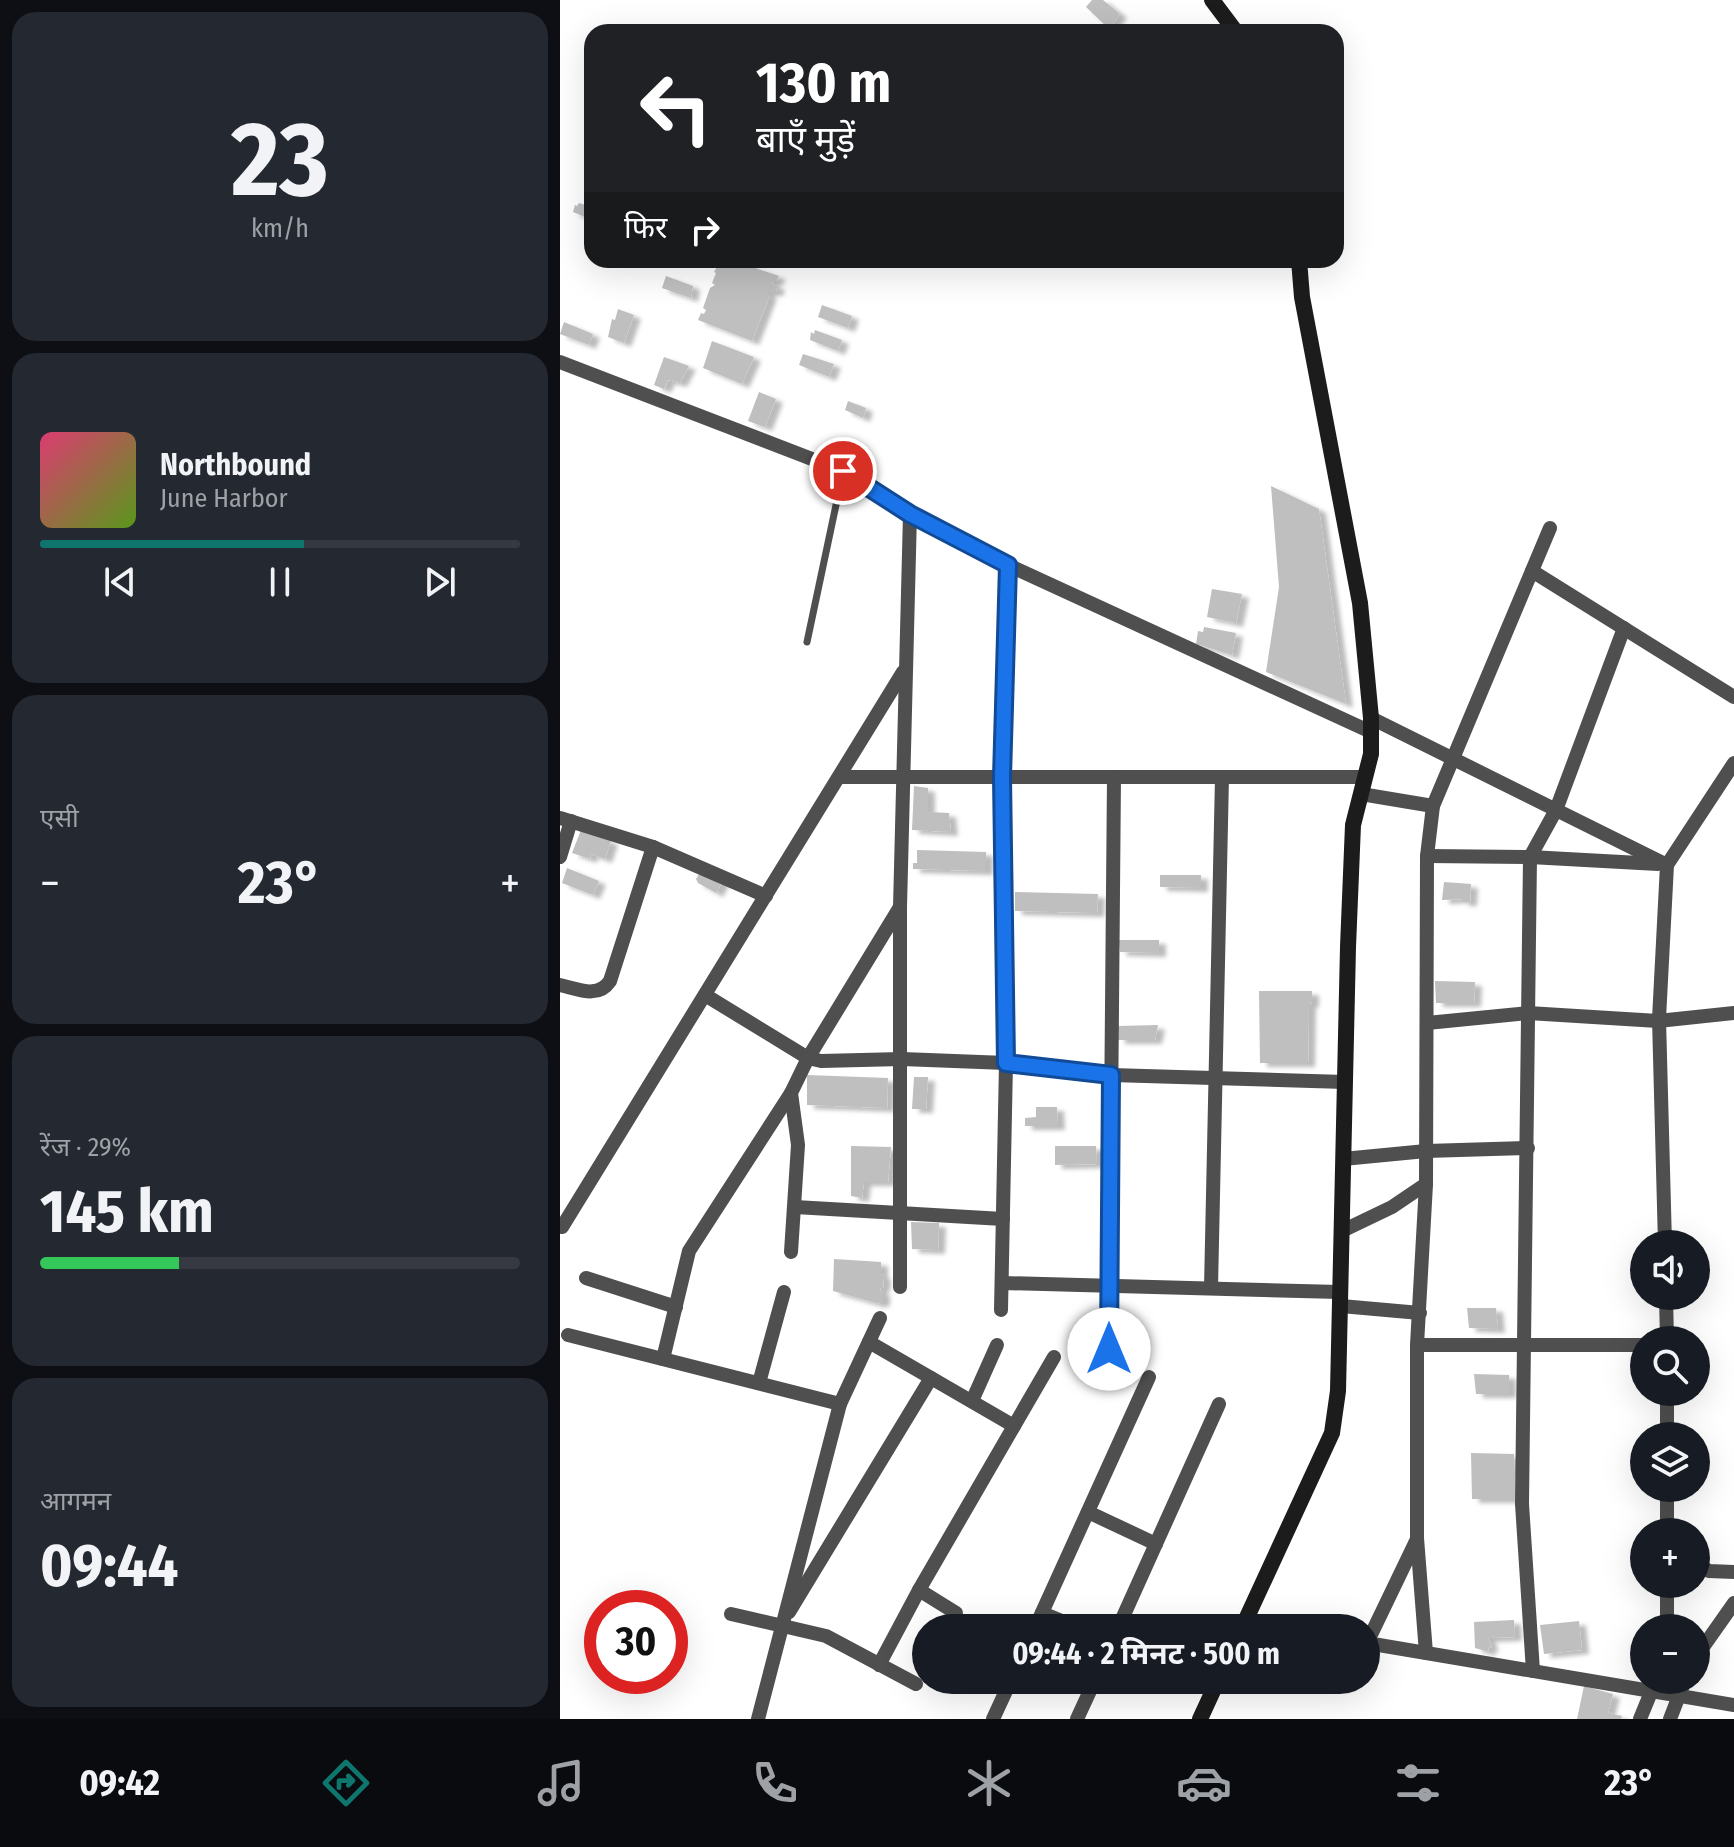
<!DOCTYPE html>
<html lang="hi">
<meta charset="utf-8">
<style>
:root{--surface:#171b24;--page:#242831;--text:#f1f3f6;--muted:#9ea1a6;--line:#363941;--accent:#0f766e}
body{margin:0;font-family:"Fira Sans Condensed","Noto Sans Devanagari",sans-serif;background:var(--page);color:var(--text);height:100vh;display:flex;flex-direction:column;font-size:30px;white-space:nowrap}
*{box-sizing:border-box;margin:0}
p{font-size:26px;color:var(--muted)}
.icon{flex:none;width:44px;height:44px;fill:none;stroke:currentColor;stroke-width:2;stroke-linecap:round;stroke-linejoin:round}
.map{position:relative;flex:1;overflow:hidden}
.drawer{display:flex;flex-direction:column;gap:12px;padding:12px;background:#0d0f14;width:560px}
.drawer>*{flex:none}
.banner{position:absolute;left:24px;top:24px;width:760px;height:244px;border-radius:24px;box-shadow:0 8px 32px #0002;background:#202124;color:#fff;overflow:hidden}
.fabs{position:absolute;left:1070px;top:1230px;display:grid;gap:16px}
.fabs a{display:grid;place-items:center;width:80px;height:80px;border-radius:50%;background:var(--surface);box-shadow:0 8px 32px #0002;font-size:40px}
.speed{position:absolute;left:24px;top:1590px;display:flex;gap:16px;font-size:40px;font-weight:700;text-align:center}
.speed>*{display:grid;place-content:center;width:104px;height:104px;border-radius:50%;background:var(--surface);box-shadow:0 8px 32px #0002;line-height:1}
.speed .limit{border:12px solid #d22;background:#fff;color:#111}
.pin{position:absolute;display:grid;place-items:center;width:68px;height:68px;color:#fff;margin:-34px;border:4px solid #fff;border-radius:50%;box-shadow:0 2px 8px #0007}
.me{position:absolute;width:88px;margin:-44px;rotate:0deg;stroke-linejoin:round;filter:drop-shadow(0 0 6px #0008)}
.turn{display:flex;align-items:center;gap:28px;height:168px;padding:0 40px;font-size:36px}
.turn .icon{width:104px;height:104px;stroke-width:2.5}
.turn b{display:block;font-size:56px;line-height:68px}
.then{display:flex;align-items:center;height:76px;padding:0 40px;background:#0003;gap:16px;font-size:30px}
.big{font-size:60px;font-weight:700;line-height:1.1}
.drawer .card{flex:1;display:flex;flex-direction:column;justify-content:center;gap:12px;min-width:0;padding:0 28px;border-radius:24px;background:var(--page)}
.drawer .dial{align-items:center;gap:0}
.dial b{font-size:104px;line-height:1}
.song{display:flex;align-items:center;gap:24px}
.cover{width:96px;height:96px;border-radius:12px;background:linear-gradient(135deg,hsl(340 70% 55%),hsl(90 70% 35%))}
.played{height:8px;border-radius:4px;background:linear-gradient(90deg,var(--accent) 55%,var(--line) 55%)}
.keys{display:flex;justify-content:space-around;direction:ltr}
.heat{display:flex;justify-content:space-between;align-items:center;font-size:44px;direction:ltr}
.charge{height:12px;border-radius:6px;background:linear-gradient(90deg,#34c759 29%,var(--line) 0)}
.trip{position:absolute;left:352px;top:1614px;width:468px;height:80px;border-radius:40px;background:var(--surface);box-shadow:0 8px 32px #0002;font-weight:700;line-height:80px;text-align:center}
.dock{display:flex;height:128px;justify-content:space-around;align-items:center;background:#090b0e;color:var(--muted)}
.dock .icon{width:56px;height:56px}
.dock .current{color:var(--accent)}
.dock b{font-size:36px;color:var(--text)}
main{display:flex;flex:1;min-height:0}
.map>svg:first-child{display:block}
</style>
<main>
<section class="drawer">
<div class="card dial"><b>23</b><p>km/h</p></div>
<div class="card">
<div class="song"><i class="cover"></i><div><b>Northbound</b><p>June Harbor</p></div></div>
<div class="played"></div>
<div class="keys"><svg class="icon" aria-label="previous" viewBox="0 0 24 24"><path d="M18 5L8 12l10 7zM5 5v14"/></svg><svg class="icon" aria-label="pause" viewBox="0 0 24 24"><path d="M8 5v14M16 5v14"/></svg><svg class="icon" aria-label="next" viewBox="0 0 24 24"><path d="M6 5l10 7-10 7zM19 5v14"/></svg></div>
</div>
<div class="card"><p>एसी</p>
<div class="heat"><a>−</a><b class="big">23°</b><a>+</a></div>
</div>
<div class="card"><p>रेंज · 29%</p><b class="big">145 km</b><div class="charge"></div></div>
<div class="card"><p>आगमन</p><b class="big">09:44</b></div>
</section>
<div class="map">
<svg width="1174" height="1719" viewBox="0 0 1174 1719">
<defs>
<filter id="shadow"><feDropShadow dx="7" dy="4" stdDeviation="2" flood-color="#0004"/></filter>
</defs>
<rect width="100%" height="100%" fill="#fff"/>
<g fill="#bfbfbf" filter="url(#shadow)">
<path d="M532,0H543L560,14L549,29L526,7Z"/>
<path d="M19,203L32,207L30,219L13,212L15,205L17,206Z"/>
<path d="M161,260H172L219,276L216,281H213L212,284L218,286L216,292H208V295H210L192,341L138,320L141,313L144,314L146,310L143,308L150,288L155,285L152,283L156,273L154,272Z"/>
<path d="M106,276L133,286L131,298L102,288Z"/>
<path d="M262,305L292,316L288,328L258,317Z"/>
<path d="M58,309L74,315L64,343L48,337L52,319L55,320Z"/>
<path d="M4,322L33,334L29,345L0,334Z"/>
<path d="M255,330L282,340L278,351L250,340L251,332L254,334Z"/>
<path d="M152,341L194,357L182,384L143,368Z"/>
<path d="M243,354L274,364L269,377L239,365Z"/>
<path d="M104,357L129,366L120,383L108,380L104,389L94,385Z"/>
<path d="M199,392L216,399L205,427L188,421Z"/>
<path d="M288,401L306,408L303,418L285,410Z"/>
<path d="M711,486L759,509L786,704L706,672L719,587Z"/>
<path d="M652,589L682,594L676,623L647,617Z"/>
<path d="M644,627L676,633L672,655L636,644L638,631L643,632Z"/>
<path d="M354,786L368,788V812L389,813L391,832L352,830Z"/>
<path d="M21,830L51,841L45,859L31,854L30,859L12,853Z"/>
<path d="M357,850L426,852V871L353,869V863H357Z"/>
<path d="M7,868L39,881L33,895L2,883Z"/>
<path d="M142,869L163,880L156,893L138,883L136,879Z"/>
<path d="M600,875H641V888L600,887Z"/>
<path d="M884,882L911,884L910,902H902V899L882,900Z"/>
<path d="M455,892L538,894L537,913L455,911Z"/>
<path d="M559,940H599V953L560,952Z"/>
<path d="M875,981L915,982L914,1003H876Z"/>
<path d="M699,991H752V1003L749,1004L748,1063H700Z"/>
<path d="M598,1025L595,1040H558V1026Z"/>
<path d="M247,1075L328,1078L327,1108L247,1105Z"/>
<path d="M354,1077H368L366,1109H352Z"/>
<path d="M476,1107H497L498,1126H465V1118L476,1117Z"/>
<path d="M291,1146L331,1147L328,1182H304L302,1198L291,1196Z"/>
<path d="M495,1146H536L537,1164L495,1165Z"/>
<path d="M351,1222L379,1223L378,1250L352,1249Z"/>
<path d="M274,1259L321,1262V1274L324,1276L323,1288H320L321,1292L323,1291V1302H319L320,1304L273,1291Z"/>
<path d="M907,1308H936L938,1329L909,1328Z"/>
<path d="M914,1374L949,1375V1394H916Z"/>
<path d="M911,1453L954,1454L956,1499H912Z"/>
<path d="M954,1620L955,1637L928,1638L932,1647L928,1648L929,1652L915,1648L914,1622Z"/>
<path d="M1019,1621L1022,1650L984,1654L980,1625Z"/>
<path d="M1024,1686L1053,1694L1048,1713L1062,1716L1061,1719H1017Z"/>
</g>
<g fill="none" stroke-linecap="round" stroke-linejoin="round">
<path stroke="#4f4f4f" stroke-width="7" d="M247,642L283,472"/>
<g stroke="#4f4f4f" stroke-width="14">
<path d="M0,362L283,471L350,514L448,565L811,732"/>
<path d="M972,571L1174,697"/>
<path d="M811,718L1107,865"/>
<path d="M279,777H805"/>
<path d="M801,794L873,806"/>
<path d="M0,818L93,847L206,896"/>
<path d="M867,856L970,857L1098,864"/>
<path d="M0,857L11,821"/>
<path d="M0,985C18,989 38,999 50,981L93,847"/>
<path d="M145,995L248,1058L261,1061L342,1059L446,1063L551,1075L785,1082"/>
<path d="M867,1023L968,1013L1098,1021L1174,1013"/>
<path d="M783,1159L866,1151L968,1148"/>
<path d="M235,1207L443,1219"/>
<path d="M2,1227L343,672"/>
<path d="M782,1231L832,1207L866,1184"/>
<path d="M1105,1244L1099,1019L1107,865L1174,763"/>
<path d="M231,1252L238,1145L231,1093L248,1058L340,907"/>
<path d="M26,1278L116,1307"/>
<path d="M443,1283L780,1292"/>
<path d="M340,1287V907L350,514"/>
<path d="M651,1288L662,777"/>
<path d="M1106,1296L1107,1340"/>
<path d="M781,1306L860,1313"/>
<path d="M441,1310L446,1063L442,777L448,565"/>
<path d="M8,1335L280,1404"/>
<path d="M309,1342L454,1426"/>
<path d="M857,1345H1084"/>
<path d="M549,1349L554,777"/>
<path d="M103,1359L129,1251L231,1093"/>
<path d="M199,1383L224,1292"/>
<path d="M412,1401L437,1345"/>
<path d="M1107,1436V1392"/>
<path d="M528,1512L596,1544"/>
<path d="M1107,1532V1488"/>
<path d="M857,1539L807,1643L1174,1705"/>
<path d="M1136,1564L1149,1571L1174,1572"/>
<path d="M359,1590L396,1613"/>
<path d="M229,1612L371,1378"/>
<path d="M482,1613L519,1628"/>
<path d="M171,1614L266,1636L356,1684"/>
<path d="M475,1628L589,1377"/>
<path d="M558,1628L659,1404"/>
<path d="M1107,1628V1584"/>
<path d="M866,1653L857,1538V1345L866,1184L867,856L873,806L990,528"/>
<path d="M1136,1657L1174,1603"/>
<path d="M319,1665L359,1590L494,1357"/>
<path d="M973,1671L962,1504L970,857L996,810L1064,628"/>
<path d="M198,1719L280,1404L320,1318"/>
<path d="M433,1719L451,1680"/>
<path d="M517,1719L535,1680"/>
<path d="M1080,1719L1096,1680"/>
<path d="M1110,1719L1125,1680"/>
</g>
<g stroke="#1c1c1c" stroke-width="16">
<path d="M652,0L676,32"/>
<path d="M682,1628L772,1433L778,1391L788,947L793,825L811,754V718L800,603L742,297L739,260"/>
<path d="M640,1719L658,1680"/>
</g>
</g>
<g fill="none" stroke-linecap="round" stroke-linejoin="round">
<g stroke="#114b97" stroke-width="20">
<path id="route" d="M283,471L350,514L448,565L442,777L446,1063L551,1075L549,1349"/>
</g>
<use href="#route" stroke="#1a73e8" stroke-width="14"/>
</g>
</svg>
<div class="fabs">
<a><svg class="icon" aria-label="sound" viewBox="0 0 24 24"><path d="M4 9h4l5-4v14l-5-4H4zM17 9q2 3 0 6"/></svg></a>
<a><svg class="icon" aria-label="search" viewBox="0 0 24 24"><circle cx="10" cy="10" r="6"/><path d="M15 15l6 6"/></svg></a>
<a><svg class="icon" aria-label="layers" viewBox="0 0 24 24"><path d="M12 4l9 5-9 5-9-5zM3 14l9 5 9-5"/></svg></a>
<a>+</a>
<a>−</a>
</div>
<div class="speed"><div class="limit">30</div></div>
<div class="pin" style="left:283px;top:471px;background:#d93025"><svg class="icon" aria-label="arrive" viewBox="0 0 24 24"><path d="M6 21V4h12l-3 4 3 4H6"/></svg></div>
<svg class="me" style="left:549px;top:1349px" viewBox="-20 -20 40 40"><circle r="19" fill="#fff"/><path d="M0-13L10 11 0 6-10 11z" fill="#1a73e8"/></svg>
<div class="trip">09:44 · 2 मिनट · 500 m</div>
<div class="banner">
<div class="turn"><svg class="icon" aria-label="left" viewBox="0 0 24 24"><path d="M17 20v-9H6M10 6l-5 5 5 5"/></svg><div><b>130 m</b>बाएँ मुड़ें</div></div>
<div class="then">फिर<svg class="icon" aria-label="right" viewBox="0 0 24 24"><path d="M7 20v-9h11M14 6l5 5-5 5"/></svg></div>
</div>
</div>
</main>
<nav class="dock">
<b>09:42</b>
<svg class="icon current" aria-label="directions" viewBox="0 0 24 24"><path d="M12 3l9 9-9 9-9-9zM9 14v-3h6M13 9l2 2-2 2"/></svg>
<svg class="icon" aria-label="music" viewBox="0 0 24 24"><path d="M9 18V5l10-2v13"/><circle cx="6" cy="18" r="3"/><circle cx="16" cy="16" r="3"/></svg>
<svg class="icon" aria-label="phone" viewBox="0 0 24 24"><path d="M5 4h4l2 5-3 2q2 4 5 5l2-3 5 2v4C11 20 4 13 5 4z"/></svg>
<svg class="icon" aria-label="climate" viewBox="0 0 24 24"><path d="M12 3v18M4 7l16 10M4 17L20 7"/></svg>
<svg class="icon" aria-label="car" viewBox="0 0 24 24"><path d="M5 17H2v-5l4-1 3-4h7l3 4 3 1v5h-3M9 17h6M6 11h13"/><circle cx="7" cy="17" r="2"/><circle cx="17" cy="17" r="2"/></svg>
<svg class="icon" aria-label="filters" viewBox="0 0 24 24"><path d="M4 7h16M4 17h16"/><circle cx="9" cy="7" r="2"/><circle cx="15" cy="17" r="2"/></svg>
<b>23°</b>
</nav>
